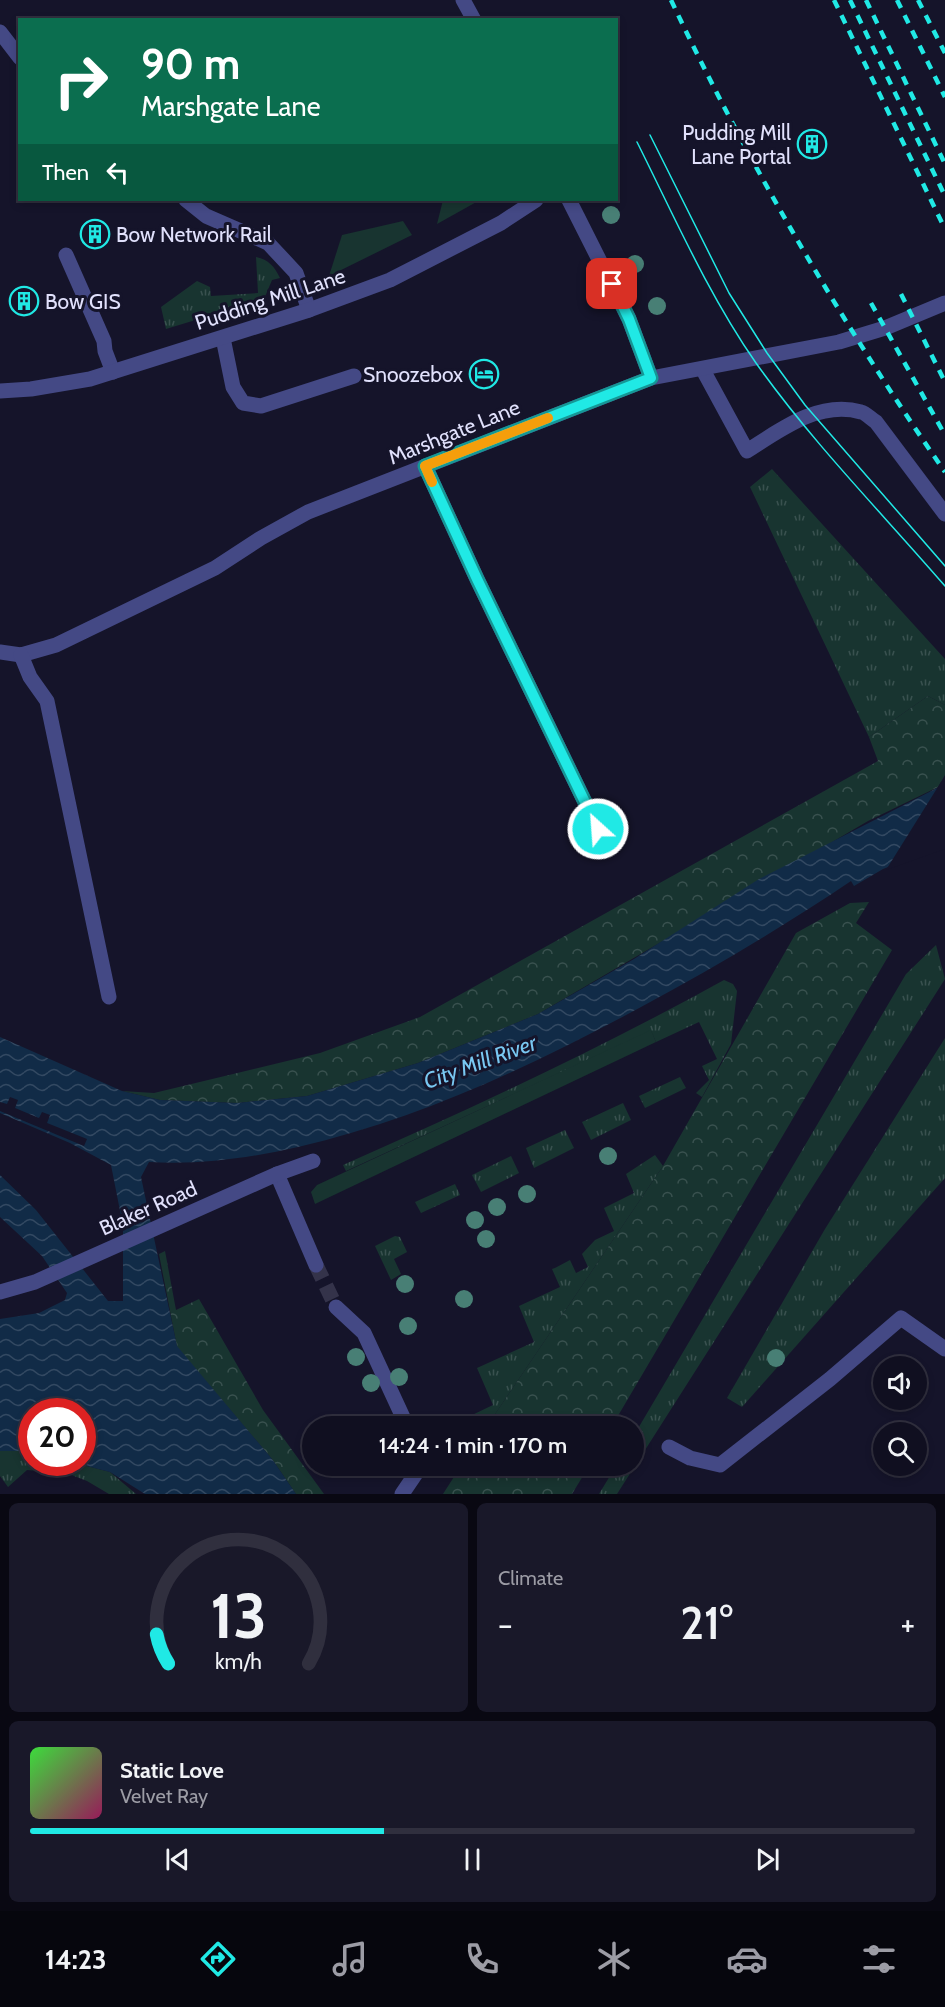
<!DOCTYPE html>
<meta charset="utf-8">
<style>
:root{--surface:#100f20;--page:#191829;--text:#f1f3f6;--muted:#9c9ca5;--line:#302f3e;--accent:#20e9e5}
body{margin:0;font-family:Cabin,sans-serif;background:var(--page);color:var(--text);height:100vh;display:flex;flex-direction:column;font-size:22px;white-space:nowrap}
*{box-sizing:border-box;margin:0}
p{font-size:20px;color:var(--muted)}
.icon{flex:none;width:33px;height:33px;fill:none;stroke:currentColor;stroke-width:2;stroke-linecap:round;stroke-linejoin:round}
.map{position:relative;height:1494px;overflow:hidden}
.drawer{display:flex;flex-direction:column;gap:9px;padding:9px;background:#090812;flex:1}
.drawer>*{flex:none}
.guide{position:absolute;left:18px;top:18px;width:600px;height:183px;border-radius:0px;box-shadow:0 3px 9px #0003,0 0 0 2px var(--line);background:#0b6e4f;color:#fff;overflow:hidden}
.buttons{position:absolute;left:873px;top:1356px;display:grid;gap:12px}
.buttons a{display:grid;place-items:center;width:54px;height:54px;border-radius:50%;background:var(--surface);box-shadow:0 3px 9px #0003,0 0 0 2px var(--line);font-size:30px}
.speed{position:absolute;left:18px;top:1398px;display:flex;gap:12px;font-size:30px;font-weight:700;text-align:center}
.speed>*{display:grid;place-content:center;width:78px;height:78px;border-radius:50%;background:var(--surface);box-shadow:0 3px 9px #0003,0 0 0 2px var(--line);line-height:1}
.speed .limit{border:9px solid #d22;background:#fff;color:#111}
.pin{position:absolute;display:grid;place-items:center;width:51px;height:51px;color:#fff;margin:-26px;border-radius:12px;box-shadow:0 3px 9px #0006}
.me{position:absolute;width:66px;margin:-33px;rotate:334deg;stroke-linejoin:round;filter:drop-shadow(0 0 4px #0008)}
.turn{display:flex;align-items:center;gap:21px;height:126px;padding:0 24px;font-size:27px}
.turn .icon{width:78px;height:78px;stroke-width:2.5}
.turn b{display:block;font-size:42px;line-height:51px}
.then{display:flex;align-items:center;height:57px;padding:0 24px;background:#0003;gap:12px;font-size:22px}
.big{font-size:45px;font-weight:600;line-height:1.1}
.drawer .widget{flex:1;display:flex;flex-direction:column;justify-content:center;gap:9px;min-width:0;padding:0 21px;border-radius:9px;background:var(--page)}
.drawer .dial{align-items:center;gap:0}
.dial svg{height:156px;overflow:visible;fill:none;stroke:var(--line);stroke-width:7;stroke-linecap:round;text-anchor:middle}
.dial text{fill:var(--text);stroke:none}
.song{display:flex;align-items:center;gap:18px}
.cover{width:72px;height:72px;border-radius:9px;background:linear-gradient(135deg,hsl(120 70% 55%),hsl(330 70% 35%))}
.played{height:6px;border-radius:3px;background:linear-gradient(90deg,var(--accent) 40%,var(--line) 40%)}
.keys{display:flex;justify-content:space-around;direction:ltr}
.heat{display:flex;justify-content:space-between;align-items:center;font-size:33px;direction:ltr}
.drawer .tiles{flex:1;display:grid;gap:9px;grid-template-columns:1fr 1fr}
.widget:last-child{grid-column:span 2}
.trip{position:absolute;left:302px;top:1416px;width:342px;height:60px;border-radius:30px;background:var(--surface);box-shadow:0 3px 9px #0003,0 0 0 2px var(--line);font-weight:600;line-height:60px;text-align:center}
.tabs{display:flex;height:96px;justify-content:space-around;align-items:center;background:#06060d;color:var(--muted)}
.tabs .icon{width:42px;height:42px}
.tabs .on{color:var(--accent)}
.tabs b{font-size:27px;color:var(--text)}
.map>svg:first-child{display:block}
</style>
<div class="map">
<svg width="945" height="1494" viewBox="0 0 945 1494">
<defs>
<pattern id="grass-tufts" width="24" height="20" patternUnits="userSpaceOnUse" patternTransform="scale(1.5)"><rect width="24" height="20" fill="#183430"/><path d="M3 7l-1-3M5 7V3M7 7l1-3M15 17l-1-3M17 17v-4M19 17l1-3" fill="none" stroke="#39514f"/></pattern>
<pattern id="forest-crowns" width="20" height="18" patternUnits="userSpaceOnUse" patternTransform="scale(1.5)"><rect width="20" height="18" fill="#183430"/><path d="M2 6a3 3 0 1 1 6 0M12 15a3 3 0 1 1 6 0" fill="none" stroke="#39514f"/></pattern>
<pattern id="water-waves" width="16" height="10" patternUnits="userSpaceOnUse" patternTransform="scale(1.5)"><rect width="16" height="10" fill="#112b47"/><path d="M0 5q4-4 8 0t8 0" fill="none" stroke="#334962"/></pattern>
</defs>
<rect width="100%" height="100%" fill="#15142a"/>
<g fill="url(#grass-tufts)">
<path d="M256,257C269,260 274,266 280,278L272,280L264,299L166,329L161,307L197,281L210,287L211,296L258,293Z"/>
<path d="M772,469L945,659V705L928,696L869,737L750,487Z"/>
<path d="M936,945L945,979L617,1494H599L616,1466H633V1437L906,974Z"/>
<path d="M724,980L733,984L737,991L731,1044L702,1097L696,1093L709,1080L702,1066L717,1059L699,1022L656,1042L651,1031L346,1171L343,1165C473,1108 601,1048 724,980Z"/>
<path d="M945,1038V1178L742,1407L727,1398L825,1229Z"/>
<path d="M680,1077L686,1088L645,1108L639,1096Z"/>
<path d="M623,1103L631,1120L591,1140L582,1122Z"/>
<path d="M565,1130L574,1148L534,1168L526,1148Z"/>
<path d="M655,1155L663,1166L487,1426H472L468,1417L493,1405L477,1368L534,1342L519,1306L560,1287L552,1269L555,1268L570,1260L576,1273L588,1267L582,1254L595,1240L614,1231L604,1208L634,1193L626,1174Z"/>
<path d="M511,1156L519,1173L481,1192L472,1175Z"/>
<path d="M455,1184L460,1195L421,1213L415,1202Z"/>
<path d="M395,1236L400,1237L407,1252L394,1259L401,1274L391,1280L375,1246Z"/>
<path d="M28,1450L31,1451L32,1462L75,1463L110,1472L136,1494H109L87,1481L69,1474L27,1470L8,1487L0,1476V1451Z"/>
</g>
<g fill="url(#forest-crowns)">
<path d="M928,696L945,705V775L938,787L868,821L538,1014L418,1063L307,1096L237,1103L160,1100L122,1091L154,1093L320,1053L420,1017L878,761L869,737Z"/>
<path d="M869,902L856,923L892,950L612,1426H487L663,1166L796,933L850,903Z"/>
<path d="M165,1251L176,1310L199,1299L263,1410L324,1494H296L272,1459L177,1347L159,1254Z"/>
<path d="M461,1466H589L572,1494H443Z"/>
</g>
<g fill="#183430">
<path d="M443,200H480L437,224Z"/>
<path d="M403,221L412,235L329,276L342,235Z"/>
<path d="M651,1030L656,1042L315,1204L311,1192L317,1185Z"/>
</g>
<path fill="url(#water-waves)" d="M945,784V845L883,869L854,886L851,881C783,927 713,968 641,1007C532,1066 419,1119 298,1147C249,1158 200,1165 149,1162L141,1177L177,1346L272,1459L296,1494H145L110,1472L75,1463L82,1462V1412H32L31,1451H0V1319L39,1313L65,1300L67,1293L42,1256L0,1217V1175L36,1210L108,1301H123V1226L111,1165L70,1143L0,1113V1037L122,1091L160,1100L237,1103L307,1096L418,1063L538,1014L634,959L759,879Z"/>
<g fill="#15142a">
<path d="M945,781V849L886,870L941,782Z"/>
<path d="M10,1097L18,1100L15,1108L39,1118L42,1112L50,1115L47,1123L87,1139L84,1146L0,1111V1102L7,1104Z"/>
</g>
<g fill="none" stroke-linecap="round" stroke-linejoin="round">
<path stroke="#34334a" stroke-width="15" stroke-dasharray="15 8" stroke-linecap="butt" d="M316,1265L336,1307"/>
<g stroke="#444985" stroke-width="15">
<path d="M463,0L474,20"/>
<path d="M0,32L20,58"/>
<path d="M186,200L206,216L268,243L296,273L309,310"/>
<path d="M569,200L629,319L651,378"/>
<path d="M66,255L104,341L105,351L113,372"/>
<path d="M223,338L233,387L243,403L261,406L354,376"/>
<path d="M703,370L747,451C780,430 819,400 861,412C866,413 871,419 876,422L945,514"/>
<path d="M0,391L31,389L90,379L309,310L390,280L501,223L536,200"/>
<path d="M425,466L477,579L598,829"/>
<path d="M0,652L21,655L56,645L215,568L261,538L308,512L651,378L839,342L885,328L945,303"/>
<path d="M21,655L30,677L47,701L109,997"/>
<path d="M277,1174L316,1265"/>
<path d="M0,1292L35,1282L277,1174L313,1161"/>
<path d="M336,1307L364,1333L407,1426"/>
<path d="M669,1447L690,1458L720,1465L830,1379L901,1318L945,1349"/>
<path d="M402,1494L421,1466"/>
</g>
<g stroke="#20e9e5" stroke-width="1.5">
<path d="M650,135L729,293L767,353L805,405L945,566"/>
<path d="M637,142C674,216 708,294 756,363C812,442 881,512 945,586"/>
</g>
<g stroke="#20e9e5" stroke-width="4.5" stroke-dasharray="9 8" stroke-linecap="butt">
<path d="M671,0C749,165 841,322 945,472"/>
<path d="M834,0L945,229"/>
<path d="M850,0L945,196"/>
<path d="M866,0L945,164"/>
<path d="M897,0L945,97"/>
<path d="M918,0L945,53"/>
<path d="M901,294L945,382"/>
<path d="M871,303L945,435"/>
</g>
</g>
<g fill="#487f75">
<circle cx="611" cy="215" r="9"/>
<circle cx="635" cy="264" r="9"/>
<circle cx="657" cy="306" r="9"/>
<circle cx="608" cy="1156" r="9"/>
<circle cx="527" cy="1194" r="9"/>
<circle cx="497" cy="1207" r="9"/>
<circle cx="475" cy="1220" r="9"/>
<circle cx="486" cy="1239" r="9"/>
<circle cx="405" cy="1284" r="9"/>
<circle cx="464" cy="1299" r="9"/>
<circle cx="408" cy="1326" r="9"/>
<circle cx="356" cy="1357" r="9"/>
<circle cx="776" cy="1358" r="9"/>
<circle cx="399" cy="1377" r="9"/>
<circle cx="371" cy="1383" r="9"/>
</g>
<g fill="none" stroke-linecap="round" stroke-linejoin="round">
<g stroke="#159795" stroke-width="15">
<path id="route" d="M598,829L477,579L425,466L651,378L629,319L612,284"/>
</g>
<use href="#route" stroke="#20e9e5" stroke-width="10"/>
<path stroke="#f59e0b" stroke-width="10" d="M432,482L425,466L548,418"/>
</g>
<defs>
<g id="building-ring" transform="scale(1.5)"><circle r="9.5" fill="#15142a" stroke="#20e9e5" stroke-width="1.5"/><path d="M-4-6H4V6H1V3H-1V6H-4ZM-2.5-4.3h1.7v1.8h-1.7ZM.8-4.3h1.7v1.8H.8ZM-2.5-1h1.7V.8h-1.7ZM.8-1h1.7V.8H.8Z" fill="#20e9e5"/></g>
<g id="hotel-ring" transform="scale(1.5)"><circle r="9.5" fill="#15142a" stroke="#20e9e5" stroke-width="1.5"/><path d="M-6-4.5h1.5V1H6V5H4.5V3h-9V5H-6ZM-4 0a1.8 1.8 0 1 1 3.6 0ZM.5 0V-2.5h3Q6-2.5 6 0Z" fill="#20e9e5"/></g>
</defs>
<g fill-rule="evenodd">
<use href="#building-ring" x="812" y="144"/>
<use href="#building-ring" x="95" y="234"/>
<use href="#building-ring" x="24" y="301"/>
<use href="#hotel-ring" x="484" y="374"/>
</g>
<g text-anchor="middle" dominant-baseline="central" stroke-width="6" stroke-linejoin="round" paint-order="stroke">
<g font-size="21" fill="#e1e1fc" stroke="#15142a" text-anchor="end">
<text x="791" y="132">Pudding Mill<tspan x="791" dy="24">Lane Portal</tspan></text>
<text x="116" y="234" text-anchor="start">Bow Network Rail</text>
<text x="45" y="301" text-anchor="start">Bow GIS</text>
<text x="463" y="374">Snoozebox</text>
</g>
<g font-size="21" fill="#e1e1fc" stroke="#15142a">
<text transform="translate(270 299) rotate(-18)">Pudding Mill Lane</text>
<text transform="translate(454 432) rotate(-22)">Marshgate Lane</text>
<text transform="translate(148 1208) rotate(-24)">Blaker Road</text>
</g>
<g font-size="22" font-style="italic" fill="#79c8f2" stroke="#15142a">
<text transform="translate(480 1062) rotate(-20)">City Mill River</text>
</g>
</g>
</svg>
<div class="buttons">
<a><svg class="icon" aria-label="sound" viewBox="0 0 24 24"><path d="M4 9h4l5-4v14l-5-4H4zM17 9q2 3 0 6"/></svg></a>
<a><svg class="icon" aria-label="search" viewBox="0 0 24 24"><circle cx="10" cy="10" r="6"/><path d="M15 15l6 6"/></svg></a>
</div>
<div class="speed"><div class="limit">20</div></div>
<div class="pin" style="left:612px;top:284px;background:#d93025"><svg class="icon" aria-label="arrive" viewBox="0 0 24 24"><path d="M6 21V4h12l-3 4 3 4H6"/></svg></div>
<svg class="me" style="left:598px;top:829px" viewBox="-20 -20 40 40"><circle r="17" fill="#20e9e5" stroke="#fff" stroke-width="3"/><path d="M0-11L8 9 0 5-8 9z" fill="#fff"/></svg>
<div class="trip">14:24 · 1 min · 170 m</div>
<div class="guide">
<div class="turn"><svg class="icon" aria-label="right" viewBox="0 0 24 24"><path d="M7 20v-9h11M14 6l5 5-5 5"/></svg><div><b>90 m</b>Marshgate Lane</div></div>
<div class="then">Then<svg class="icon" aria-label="left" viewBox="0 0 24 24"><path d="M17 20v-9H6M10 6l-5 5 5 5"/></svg></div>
</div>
</div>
<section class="drawer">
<div class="tiles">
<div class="widget dial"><svg viewBox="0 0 100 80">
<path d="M14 69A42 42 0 1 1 86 69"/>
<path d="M14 69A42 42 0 0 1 8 54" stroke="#20e9e5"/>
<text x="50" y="56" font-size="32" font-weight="700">13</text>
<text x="50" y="72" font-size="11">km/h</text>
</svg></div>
<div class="widget"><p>Climate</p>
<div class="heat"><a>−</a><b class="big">21°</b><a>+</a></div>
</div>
<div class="widget">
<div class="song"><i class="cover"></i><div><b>Static Love</b><p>Velvet Ray</p></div></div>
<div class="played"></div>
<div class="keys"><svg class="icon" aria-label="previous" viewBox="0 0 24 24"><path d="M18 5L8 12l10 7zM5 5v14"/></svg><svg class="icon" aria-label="pause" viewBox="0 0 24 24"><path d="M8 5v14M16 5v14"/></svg><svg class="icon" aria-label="next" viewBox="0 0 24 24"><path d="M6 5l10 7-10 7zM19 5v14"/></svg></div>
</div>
</div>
</section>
<nav class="tabs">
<b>14:23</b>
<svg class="icon on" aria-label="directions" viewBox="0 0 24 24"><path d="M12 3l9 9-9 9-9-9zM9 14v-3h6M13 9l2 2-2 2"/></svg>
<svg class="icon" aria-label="music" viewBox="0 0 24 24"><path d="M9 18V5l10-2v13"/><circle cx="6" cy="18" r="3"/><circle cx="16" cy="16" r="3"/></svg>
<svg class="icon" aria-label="phone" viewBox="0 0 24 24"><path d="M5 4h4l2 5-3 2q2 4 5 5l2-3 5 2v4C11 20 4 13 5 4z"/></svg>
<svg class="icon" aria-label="climate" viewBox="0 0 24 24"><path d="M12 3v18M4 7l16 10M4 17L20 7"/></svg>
<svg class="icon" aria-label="car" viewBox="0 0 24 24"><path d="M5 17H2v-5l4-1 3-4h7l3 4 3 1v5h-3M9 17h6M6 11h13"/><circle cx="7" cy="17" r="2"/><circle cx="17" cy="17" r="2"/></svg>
<svg class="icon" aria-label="filters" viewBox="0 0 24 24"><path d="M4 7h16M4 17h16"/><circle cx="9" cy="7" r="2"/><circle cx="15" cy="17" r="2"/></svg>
</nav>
